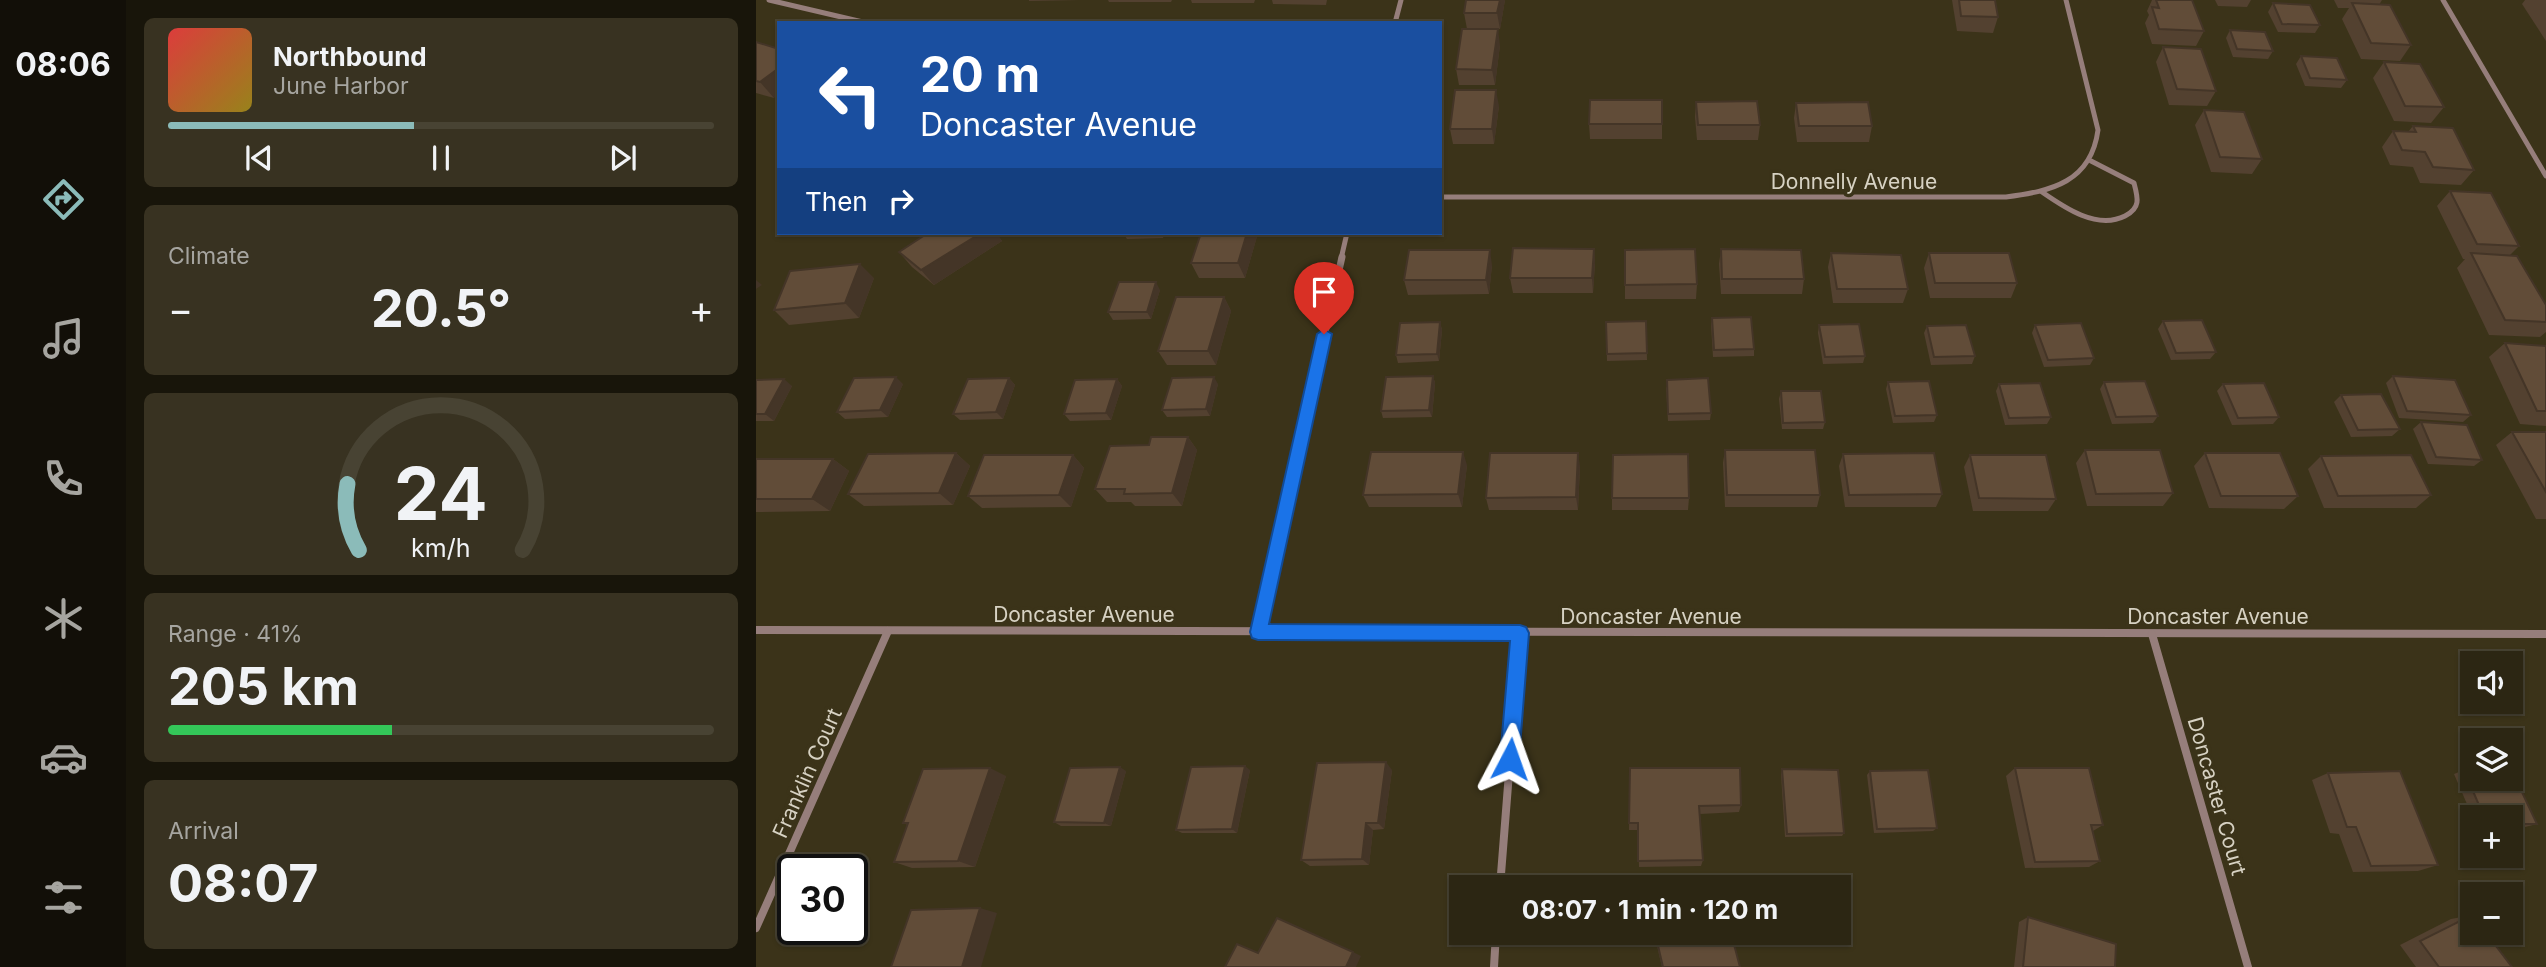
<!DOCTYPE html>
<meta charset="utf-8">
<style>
:root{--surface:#2c2613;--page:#383221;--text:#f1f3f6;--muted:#a6a5a0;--line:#484333;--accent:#8bbbb9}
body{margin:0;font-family:Inter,sans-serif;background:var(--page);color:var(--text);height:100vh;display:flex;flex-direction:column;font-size:26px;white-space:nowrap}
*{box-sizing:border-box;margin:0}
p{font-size:23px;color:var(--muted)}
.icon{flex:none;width:38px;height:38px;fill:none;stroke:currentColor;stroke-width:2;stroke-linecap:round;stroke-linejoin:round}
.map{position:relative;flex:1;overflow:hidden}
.side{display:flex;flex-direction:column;gap:18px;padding:18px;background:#18150a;width:630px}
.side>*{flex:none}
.hud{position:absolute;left:21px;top:21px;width:665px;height:214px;border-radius:0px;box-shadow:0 2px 5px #0004,0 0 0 2px var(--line);background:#1a4fa0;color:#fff;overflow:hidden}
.tools{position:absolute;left:1704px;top:651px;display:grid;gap:14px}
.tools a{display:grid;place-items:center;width:63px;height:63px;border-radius:0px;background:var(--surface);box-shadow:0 2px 5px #0004,0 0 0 2px var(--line);font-size:35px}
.speed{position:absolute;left:21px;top:854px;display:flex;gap:14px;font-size:35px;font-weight:700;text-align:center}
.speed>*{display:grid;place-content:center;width:91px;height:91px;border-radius:50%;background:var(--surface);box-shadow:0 2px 5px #0004,0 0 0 2px var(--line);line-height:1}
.speed .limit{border:4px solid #111;border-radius:10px;background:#fff;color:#111}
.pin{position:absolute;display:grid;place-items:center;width:60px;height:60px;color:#fff;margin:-72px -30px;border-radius:50% 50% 50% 0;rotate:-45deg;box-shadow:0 0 7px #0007}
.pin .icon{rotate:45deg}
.me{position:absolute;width:77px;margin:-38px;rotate:4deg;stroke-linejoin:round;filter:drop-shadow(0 0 5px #0008)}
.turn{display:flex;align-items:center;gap:24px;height:147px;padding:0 28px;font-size:32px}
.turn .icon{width:91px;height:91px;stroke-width:2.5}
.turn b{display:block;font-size:49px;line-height:60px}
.then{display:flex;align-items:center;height:66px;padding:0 28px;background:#0003;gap:14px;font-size:26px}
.big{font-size:52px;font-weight:700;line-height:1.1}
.side .widget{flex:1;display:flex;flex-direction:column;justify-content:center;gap:10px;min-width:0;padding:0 24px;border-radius:10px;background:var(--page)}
.side .dial{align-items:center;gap:0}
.dial svg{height:182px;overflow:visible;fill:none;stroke:var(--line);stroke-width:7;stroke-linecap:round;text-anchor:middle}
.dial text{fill:var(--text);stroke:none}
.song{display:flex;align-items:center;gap:21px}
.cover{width:84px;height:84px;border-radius:10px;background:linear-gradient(135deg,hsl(0 70% 55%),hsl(50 70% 35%))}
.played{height:7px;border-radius:4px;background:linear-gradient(90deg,var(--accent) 45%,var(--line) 45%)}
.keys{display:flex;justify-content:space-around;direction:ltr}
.heat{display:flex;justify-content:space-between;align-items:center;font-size:38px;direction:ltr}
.charge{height:10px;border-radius:5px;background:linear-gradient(90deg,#34c759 41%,var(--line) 0)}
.trip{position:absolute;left:693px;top:875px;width:402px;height:70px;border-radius:0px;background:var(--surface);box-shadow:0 2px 5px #0004,0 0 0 2px var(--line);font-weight:700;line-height:70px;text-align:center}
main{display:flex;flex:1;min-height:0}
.tab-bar{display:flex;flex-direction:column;width:126px;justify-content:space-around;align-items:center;background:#120f08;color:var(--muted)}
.tab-bar .icon{width:49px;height:49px}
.tab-bar .active{color:var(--accent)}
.tab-bar b{font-size:32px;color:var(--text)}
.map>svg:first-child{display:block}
</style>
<main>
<nav class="tab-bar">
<b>08:06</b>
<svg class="icon active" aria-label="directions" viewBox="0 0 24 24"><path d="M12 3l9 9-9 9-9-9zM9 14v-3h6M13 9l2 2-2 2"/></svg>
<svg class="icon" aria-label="music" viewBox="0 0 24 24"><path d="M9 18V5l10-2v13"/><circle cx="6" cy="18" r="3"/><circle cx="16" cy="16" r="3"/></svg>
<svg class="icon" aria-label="phone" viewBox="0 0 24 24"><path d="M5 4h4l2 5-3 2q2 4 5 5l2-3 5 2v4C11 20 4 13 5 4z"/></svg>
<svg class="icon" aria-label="climate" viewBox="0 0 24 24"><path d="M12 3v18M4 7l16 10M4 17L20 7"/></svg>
<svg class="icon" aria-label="car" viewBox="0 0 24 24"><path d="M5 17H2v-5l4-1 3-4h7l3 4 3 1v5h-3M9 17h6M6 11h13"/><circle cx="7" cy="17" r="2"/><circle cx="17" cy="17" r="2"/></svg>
<svg class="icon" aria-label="filters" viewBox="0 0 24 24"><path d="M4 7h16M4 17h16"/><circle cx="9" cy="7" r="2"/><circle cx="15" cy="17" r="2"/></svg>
</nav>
<section class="side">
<div class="widget">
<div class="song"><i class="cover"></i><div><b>Northbound</b><p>June Harbor</p></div></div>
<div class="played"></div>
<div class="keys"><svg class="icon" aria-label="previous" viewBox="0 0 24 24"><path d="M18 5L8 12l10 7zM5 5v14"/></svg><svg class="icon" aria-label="pause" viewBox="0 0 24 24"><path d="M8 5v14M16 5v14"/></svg><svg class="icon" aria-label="next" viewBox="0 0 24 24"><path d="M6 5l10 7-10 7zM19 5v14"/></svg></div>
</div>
<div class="widget"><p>Climate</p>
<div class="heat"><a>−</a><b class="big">20.5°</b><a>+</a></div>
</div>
<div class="widget dial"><svg viewBox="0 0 100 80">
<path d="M14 69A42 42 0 1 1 86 69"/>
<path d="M14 69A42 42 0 0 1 9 40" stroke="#8bbbb9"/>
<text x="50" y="56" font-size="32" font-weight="700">24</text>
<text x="50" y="72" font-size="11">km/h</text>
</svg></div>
<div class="widget"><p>Range · 41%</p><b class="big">205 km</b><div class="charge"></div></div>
<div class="widget"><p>Arrival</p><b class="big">08:07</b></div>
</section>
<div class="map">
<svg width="1790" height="967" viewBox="0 0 1790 967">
<rect width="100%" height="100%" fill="#3b3319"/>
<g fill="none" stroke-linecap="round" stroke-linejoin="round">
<g stroke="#967e7b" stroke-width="5">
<path d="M13,0L111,23"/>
<path d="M1687,0L1790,176"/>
<path d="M639,23L645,0"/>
<path d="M1286,192C1309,208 1341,230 1369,216C1385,208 1382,198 1378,183L1335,161"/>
<path d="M684,197H1250C1296,191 1335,182 1342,130L1310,0"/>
<path d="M585,259L591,233"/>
</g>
<path stroke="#967e7b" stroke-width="7" d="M514,577L586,257"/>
<g stroke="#967e7b" stroke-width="8">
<path d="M0,630L1790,634"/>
<path d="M502,632L515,575"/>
<path d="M1396,634L1492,967"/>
<path d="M744,887L764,633"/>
<path d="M0,928L132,631"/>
<path d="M738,967L740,933"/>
</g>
</g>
<g fill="#534130">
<path d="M273,0H324L273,1Z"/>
<path d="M352,0H416L415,2H353Z"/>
<path d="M435,0H499L498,3H436Z"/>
<path d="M516,0H571L570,5L517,4Z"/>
<path d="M749,0L744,29H711L708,13Z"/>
<path d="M1196,0H1239L1242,17L1237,33L1201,31Z"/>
<path d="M1396,0H1436L1448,31L1440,46L1396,44L1389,23L1393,15L1391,11Z"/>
<path d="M1459,0H1495L1491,7L1462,6Z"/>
<path d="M1578,0H1626L1623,5L1655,45L1644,61L1605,59L1586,19L1593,8H1582Z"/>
<path d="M1769,0H1790V41L1766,4Z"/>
<path d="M1517,3L1564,25L1559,33L1522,32L1512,12Z"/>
<path d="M1474,30L1517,51L1512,59L1477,57L1470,38Z"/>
<path d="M0,42L18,98L0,93Z"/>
<path d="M744,45L739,85H703L700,69Z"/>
<path d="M1407,47L1460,91L1451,106L1413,105L1400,62Z"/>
<path d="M1545,56L1591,80L1585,88L1549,86L1540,64Z"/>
<path d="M1628,62L1688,107L1675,123L1638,121L1617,78Z"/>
<path d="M906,100V139H834L833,124Z"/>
<path d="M940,102L1004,125L1002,140H941L939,117Z"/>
<path d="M1040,103L1116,126L1113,142H1041L1038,118Z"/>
<path d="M743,106L738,144H697L694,129Z"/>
<path d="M1448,110L1506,159L1496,174L1455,172L1439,125Z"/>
<path d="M1657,126L1718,170L1705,185L1664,183L1657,167L1634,165L1626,147L1637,131L1652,132Z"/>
<path d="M1694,191L1763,246L1754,255L1790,305V332L1784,337L1733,335L1701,268L1709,259H1707L1681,206Z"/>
<path d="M172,233H240L246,241L178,285L156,267L143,252Z"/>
<path d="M367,233H409L407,238L371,239Z"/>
<path d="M445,233H502L489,278H443L435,263Z"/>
<path d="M838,249L839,263L837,293H757L754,278Z"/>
<path d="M965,249L1048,279L1046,294H965L963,264Z"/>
<path d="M1075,253L1152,289L1147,303H1077L1072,267Z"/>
<path d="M1173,253L1261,283L1255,298H1174L1168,268Z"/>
<path d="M736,265L733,294L652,295L648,280Z"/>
<path d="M118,278L103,318L33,325L18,310Z"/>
<path d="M941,284L940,299H869V285Z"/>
<path d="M404,290L395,319L357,320L352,312Z"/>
<path d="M468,297L475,311L460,365H411L402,351Z"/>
<path d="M956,318L998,349V356L957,357L955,325Z"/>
<path d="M890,321L891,360L851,361L850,322Z"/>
<path d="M1407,321L1460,352L1454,359L1415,360L1402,329Z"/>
<path d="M684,322L686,330L683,361L642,363L640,355Z"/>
<path d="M1063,325L1109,356L1107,363L1067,364L1062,333Z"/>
<path d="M1279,325L1338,358L1334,365L1288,367L1276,333Z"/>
<path d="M1171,326L1219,356L1216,364L1175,365L1168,333Z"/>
<path d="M1749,343L1790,346V426L1764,424L1733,357Z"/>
<path d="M677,376L679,383L676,417L627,418L625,411Z"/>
<path d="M1637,376L1715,415L1707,422L1643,418L1630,383Z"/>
<path d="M253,378L259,385L247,419L204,420L197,414Z"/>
<path d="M361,379L366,386L355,420L314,421L308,414Z"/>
<path d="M0,380L36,386L18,421H0Z"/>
<path d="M1132,382L1181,415L1178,422L1137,423L1130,389Z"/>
<path d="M1348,382L1402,416L1397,423L1356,424L1344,389Z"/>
<path d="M147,384L132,417L89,419L81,412Z"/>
<path d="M462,384L454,416L411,417L406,410Z"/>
<path d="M1243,384L1295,417L1291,424L1249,425L1240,391Z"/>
<path d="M1467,384L1523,417L1517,424L1476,425L1461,391Z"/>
<path d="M910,387L955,413L954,420L912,421Z"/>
<path d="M1025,391L1069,422L1067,429H1026L1023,399Z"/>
<path d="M1585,395L1644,429L1636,436L1595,437L1578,402Z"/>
<path d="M1665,422L1726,460L1718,466L1672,464L1657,429Z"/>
<path d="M1756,432H1790V519H1780L1740,445Z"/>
<path d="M432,437L441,450L426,506H379L375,502H351L339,489L393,445Z"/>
<path d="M969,450L1064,495L1061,507H969L967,463Z"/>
<path d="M1329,450L1417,493L1407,506H1331L1320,463Z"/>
<path d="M200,453L214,466L197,505L108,506L92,494Z"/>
<path d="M1449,453L1542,496L1528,509L1453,508L1438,466Z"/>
<path d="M1087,454L1186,494L1180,507H1089L1083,466Z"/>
<path d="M317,455L328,468L315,507L226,508L212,496Z"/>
<path d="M1214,455L1300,499L1292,511H1217L1208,467Z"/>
<path d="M1565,456L1675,495L1660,508H1568L1552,469Z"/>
<path d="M0,459H77L93,471L74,511L0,512Z"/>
<path d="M711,465L706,507H613L607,495Z"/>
<path d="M824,466L822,510H733L730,498Z"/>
<path d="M856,498H933L932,510H856Z"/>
<path d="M874,768L985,805L983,812L944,814L947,860L945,866L883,867L882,830H873Z"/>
<path d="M1259,768L1347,825L1337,831L1344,861L1333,867L1269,868L1250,776Z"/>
<path d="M1026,769L1088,833L1086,836L1029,837L1025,774Z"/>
<path d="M494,770L481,833H426L420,830Z"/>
<path d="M636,770L628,829L617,830L613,865L554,866L545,860Z"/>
<path d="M1708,770L1781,824L1769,827L1755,828V817L1717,818L1698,774Z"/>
<path d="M370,771L355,826H305L298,822Z"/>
<path d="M1114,771L1181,828L1177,831L1118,833L1111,775Z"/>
<path d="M1572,773L1682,865L1662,871L1597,872L1583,834L1574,833L1556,780Z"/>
<path d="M250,776L219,867L156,868L138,862L152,825L147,823Z"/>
<path d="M1716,915L1756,967H1660L1644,945L1695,919Z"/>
<path d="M1272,917L1359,967H1258L1263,922Z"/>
<path d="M898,933H975L984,967H906Z"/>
</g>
<g fill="#443527">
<path d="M744,0H749L744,29L741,13Z"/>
<path d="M742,29L744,45L739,85L736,70Z"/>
<path d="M23,68V94L18,98L4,82Z"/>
<path d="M740,90L743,106L738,144L736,129Z"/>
<path d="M225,233H240L246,241L178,285L165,270Z"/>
<path d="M491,233H502L489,278L482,263Z"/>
<path d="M838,249L839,263L837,293L836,278Z"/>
<path d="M734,250L736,265L733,294L730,280Z"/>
<path d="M104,264L118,278L103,318L89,303Z"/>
<path d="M0,280L6,285L0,289Z"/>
<path d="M400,282L404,290L395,319L391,312Z"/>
<path d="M468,297L475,311L460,365L452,351Z"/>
<path d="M684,322L686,330L683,361L681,354Z"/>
<path d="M677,376L679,383L676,417L673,410Z"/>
<path d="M140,377L147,384L132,417L124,410Z"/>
<path d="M458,377L462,384L454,416L450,409Z"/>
<path d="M253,378L259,385L247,419L240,412Z"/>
<path d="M28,379L36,386L18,421L9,414Z"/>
<path d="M361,379L366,386L355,420L350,413Z"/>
<path d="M432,437L441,450L426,506L416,493Z"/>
<path d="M707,452L711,465L706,507L702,494Z"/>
<path d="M200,453L214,466L197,505L183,493Z"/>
<path d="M822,453L824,466L822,510L820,497Z"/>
<path d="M317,455L328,468L315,507L303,495Z"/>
<path d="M77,459L93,471L74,511L56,499Z"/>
<path d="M630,762L636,770L628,829L622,823Z"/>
<path d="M489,766L494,770L481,833L476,829Z"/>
<path d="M364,767L370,771L355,826L348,823Z"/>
<path d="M234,768L250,776L219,867L202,861Z"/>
<path d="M610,823L617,830L613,865L606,859Z"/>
<path d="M224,908L241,913L225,967H206Z"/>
<path d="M597,952L605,956L600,967H590Z"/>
</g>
<g fill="#614c38" stroke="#443527" stroke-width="2">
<path d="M710,0H744L741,13H708Z"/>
<path d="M1203,0H1239L1242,17L1205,16Z"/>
<path d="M1400,0H1436L1448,31L1403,29L1396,7L1403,8Z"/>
<path d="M1517,3L1554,5L1564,25L1526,24Z"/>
<path d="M1596,3L1634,5L1655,45L1615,43Z"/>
<path d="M706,29H742L736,70L700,69Z"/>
<path d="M1474,30L1509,32L1517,51L1481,49Z"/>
<path d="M0,42L23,49V68L4,82L0,81Z"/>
<path d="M1407,47L1445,49L1460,91L1421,89Z"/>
<path d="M1545,56L1581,58L1591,80L1554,78Z"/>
<path d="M1628,62L1664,64L1688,107L1649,106Z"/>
<path d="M699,90H740L736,129H694Z"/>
<path d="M834,100H906V124H833Z"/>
<path d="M1001,101L1004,125H942L940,102Z"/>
<path d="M1112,102L1116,126H1043L1040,103Z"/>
<path d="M1448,110L1488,112L1506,159L1464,157Z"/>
<path d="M1657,126L1697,128L1718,170L1677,167L1669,152L1646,150L1637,131L1660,132Z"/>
<path d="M1694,191L1735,193L1763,246L1721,244Z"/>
<path d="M172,233H225L165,270L143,252Z"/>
<path d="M445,233H491L482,263H435Z"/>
<path d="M757,248L838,249L836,278H754Z"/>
<path d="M939,249L941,284L869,285V250Z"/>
<path d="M965,249L1045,250L1048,279H966Z"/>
<path d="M653,250H734L730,280H648Z"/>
<path d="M1075,253L1145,255L1152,289H1081Z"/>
<path d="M1173,253H1253L1261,283H1179Z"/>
<path d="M1715,253L1761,256L1790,305V322L1749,320Z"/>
<path d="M104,264L89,303L18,310L34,271Z"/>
<path d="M363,282H400L391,312H352Z"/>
<path d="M420,297H468L452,351H402Z"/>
<path d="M995,317L998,349L958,350L956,318Z"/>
<path d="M1446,320L1460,352L1420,353L1407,321Z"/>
<path d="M890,321L891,353L851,354L850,322Z"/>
<path d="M684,322L681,354L640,355L644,323Z"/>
<path d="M1325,323L1338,358L1292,360L1279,325Z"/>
<path d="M1103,324L1109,356L1069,357L1063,325Z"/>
<path d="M1210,325L1219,356L1178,357L1171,326Z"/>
<path d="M1749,343L1790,346V411H1781Z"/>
<path d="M677,376L673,410L625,411L630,377Z"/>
<path d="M1637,376L1699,380L1715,415L1651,411Z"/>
<path d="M140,377L124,410L81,412L98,378Z"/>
<path d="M458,377L450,409L406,410L416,378Z"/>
<path d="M253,378L240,412L197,414L212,379Z"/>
<path d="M952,378L955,413L912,414L911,380Z"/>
<path d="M28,379L9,414H0V380Z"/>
<path d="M361,379L350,413L308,414L319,380Z"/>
<path d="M1173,381L1181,415L1139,416L1132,382Z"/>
<path d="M1389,381L1402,416L1360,417L1348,382Z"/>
<path d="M1284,383L1295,417L1253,418L1243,384Z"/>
<path d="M1508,383L1523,417L1482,418L1467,384Z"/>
<path d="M1025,391H1065L1069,422L1027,423Z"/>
<path d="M1625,394L1644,429L1602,430L1585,395Z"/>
<path d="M1665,422L1711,425L1726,460L1680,457Z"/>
<path d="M1756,432H1790V492Z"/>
<path d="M395,437H432L416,493L368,494L369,489H339L354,446L393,445Z"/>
<path d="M969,450H1059L1064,495H971Z"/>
<path d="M1329,450H1404L1417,493L1340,494Z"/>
<path d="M615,452H707L702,494L607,495Z"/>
<path d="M200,453L183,493L92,494L112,454Z"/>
<path d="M734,453H822L820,497L730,498Z"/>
<path d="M1178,453L1186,494L1093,495L1087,454Z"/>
<path d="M1449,453H1524L1542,496H1465Z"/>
<path d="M932,454L933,498H856L857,455Z"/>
<path d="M228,455H317L303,495L212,496Z"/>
<path d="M1214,455H1290L1300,499L1223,498Z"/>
<path d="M1655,455L1675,495L1582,496L1565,456Z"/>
<path d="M0,459H77L56,499H0Z"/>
<path d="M630,762L622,823H610L606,859L545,860L561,763Z"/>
<path d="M489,766L476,829L420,830L435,767Z"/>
<path d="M364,767L348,823L298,822L314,768Z"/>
<path d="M234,768L202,861L138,862L152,823H147L167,769Z"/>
<path d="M874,768H984L985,805L943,806L947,860L882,861V823H873Z"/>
<path d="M1259,768H1333L1347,825H1335L1344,861L1279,862Z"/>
<path d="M1026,769L1082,770L1088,833L1031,834Z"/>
<path d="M1172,770L1181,828L1121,829L1114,771Z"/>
<path d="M1708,770H1717V779H1755V771H1756L1781,824H1755V817H1728Z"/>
<path d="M1644,771L1682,865L1615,866L1600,827H1591L1572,773Z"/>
<path d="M224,908L206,967H135L155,910Z"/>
<path d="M1716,915L1717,933H1730L1756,967H1683L1664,941Z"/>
<path d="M1272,917L1360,944L1359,967H1267Z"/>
<path d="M521,918L597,952L590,967H469L481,944L502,953Z"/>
<path d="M899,933H975L984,967H907Z"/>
</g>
<path fill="#1a73e8" stroke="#114b97" stroke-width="2" d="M568,329L576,334L513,624L764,625L770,627L773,633L763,759L760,766L754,768L747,766L744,759L754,641L502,640L496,638L494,632L561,334Z"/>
<g text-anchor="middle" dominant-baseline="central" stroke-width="7" stroke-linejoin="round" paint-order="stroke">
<g font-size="21" fill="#d7d2c3" stroke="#3b3319">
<text x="1098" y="181">Donnelly Avenue</text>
<text x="328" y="614">Doncaster Avenue</text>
<text x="895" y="616">Doncaster Avenue</text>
<text x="1462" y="616">Doncaster Avenue</text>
<text transform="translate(51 773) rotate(-66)">Franklin Court</text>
<text transform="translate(1461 796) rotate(74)">Doncaster Court</text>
</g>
</g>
</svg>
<div class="tools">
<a><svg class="icon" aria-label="sound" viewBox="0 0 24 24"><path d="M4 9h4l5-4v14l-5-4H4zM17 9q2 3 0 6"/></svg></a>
<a><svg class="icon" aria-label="layers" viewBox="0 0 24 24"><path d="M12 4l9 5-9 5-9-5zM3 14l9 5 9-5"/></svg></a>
<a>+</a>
<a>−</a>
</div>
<div class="speed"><div class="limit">30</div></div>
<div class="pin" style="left:568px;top:334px;background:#d93025"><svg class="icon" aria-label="arrive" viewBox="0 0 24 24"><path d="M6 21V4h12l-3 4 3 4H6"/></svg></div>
<svg class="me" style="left:754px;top:759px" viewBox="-20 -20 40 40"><path d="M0-17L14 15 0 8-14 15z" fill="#1a73e8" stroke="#fff" stroke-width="4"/></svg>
<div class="trip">08:07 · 1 min · 120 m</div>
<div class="hud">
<div class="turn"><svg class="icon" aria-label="left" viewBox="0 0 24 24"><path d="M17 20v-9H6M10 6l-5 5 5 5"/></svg><div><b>20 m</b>Doncaster Avenue</div></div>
<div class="then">Then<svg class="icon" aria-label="right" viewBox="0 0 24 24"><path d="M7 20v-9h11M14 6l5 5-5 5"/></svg></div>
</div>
</div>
</main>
